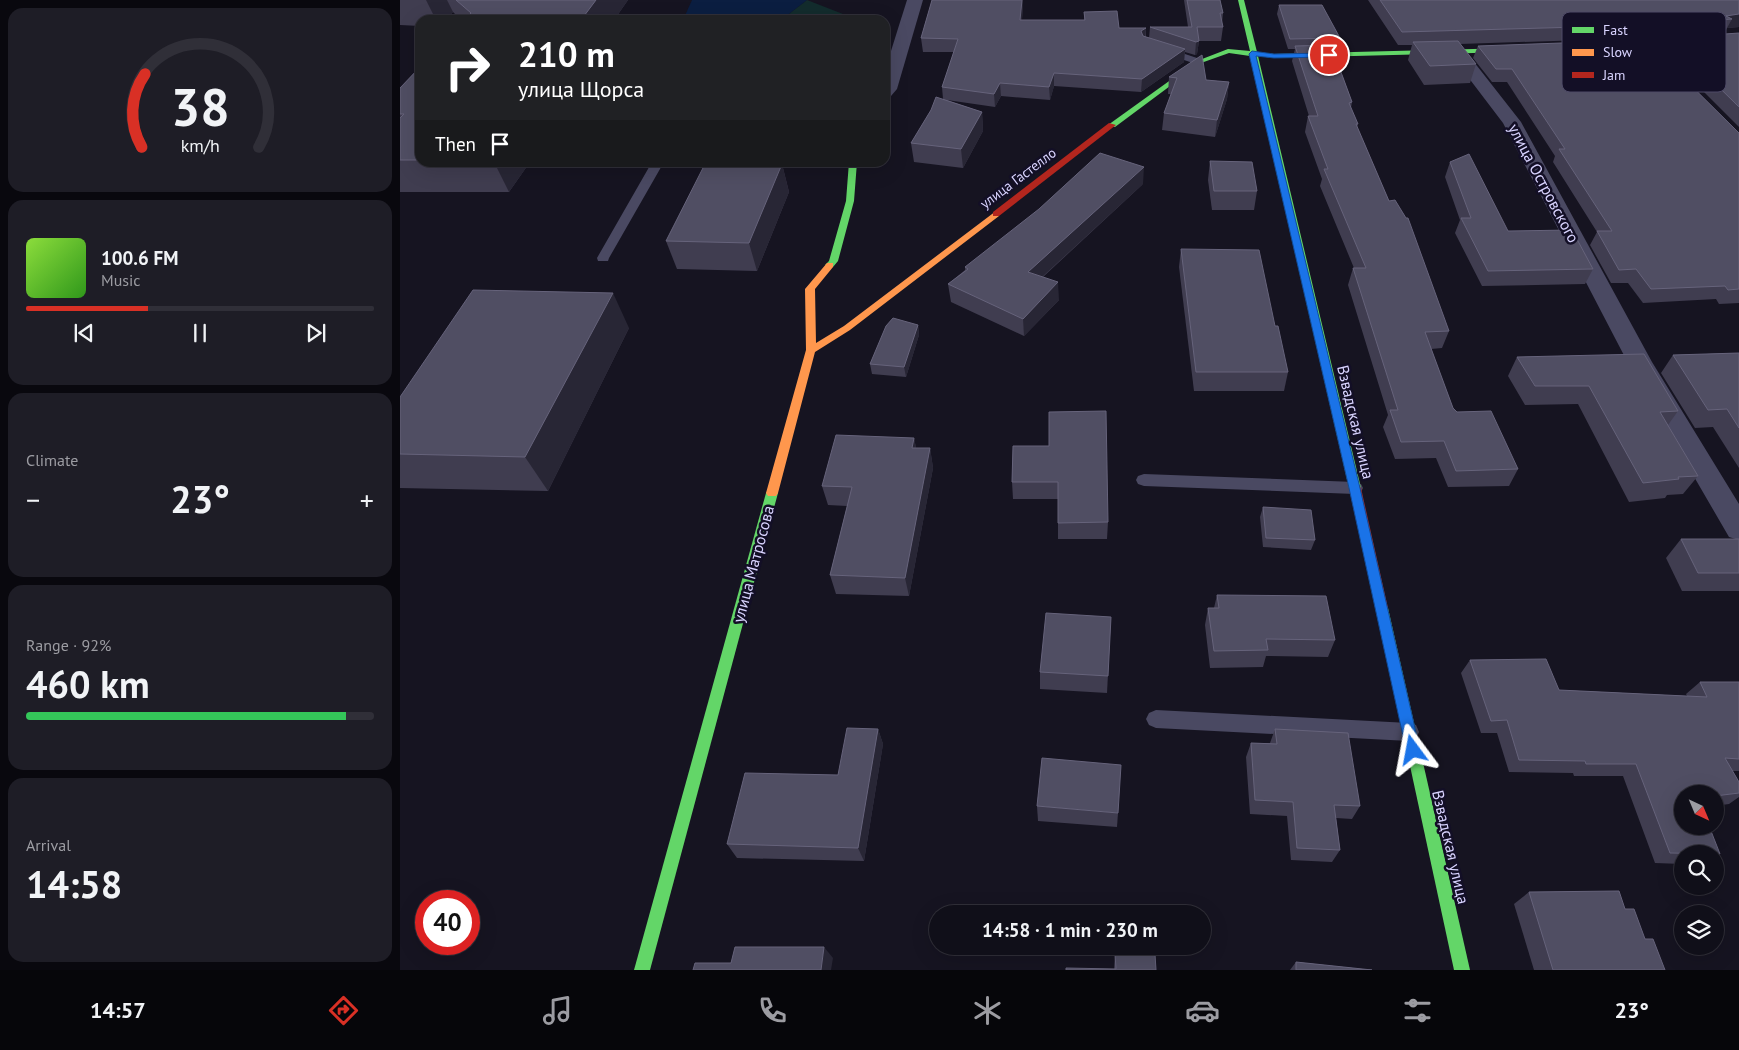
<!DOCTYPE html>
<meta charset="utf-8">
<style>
:root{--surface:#100f19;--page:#1e1d26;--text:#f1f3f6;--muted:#9c9ca2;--line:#302f38;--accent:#d93025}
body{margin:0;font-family:"PT Sans",sans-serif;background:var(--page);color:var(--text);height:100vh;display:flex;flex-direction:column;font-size:19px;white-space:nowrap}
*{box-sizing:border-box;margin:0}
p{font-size:16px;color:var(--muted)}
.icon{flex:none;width:28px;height:28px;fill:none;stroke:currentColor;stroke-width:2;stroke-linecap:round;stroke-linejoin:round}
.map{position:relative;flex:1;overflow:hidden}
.panel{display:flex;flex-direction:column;gap:8px;padding:8px;background:#09080e;width:400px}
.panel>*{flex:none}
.top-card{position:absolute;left:15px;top:15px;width:475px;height:152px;border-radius:15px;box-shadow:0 5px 20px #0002,0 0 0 1px var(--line);background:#202124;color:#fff;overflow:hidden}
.needle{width:32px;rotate:136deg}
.buttons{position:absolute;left:1274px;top:785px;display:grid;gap:10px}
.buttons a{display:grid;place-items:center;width:50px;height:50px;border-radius:50%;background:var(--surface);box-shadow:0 5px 20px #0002,0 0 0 1px var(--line);font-size:25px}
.speed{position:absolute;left:15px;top:890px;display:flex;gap:10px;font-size:25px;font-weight:700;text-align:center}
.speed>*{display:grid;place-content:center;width:65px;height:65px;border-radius:50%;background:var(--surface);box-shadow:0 5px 20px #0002,0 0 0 1px var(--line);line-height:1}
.speed .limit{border:8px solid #d22;background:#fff;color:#111}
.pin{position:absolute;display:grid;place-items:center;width:42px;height:42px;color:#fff;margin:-21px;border:2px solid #fff;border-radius:50%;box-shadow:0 1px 5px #0007}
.me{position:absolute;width:55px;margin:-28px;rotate:347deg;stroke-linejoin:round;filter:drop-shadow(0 0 4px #0008)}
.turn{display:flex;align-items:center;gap:18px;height:105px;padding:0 20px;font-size:22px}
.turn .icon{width:65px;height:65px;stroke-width:2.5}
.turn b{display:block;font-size:35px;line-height:42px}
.then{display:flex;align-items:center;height:48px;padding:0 20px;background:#0003;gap:10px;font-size:19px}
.big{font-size:38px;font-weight:700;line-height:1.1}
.panel .tile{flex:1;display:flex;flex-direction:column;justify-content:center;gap:8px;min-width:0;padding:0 18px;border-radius:15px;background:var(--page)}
.panel .dial{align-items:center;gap:0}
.dial svg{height:130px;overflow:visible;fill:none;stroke:var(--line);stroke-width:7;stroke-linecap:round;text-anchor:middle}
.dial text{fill:var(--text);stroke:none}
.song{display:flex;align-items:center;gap:15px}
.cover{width:60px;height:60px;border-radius:8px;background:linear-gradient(135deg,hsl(90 70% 55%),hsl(110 70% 35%))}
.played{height:5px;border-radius:2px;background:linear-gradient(90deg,var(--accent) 35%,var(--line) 35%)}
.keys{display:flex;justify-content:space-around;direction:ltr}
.heat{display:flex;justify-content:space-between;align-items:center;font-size:28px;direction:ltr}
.charge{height:8px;border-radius:4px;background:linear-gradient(90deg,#34c759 92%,var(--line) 0)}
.trip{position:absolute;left:529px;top:905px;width:282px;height:50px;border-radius:25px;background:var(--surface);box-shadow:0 5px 20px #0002,0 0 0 1px var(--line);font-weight:700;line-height:50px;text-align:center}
.tab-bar{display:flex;height:80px;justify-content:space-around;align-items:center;background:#06060a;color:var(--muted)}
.tab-bar .icon{width:35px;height:35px}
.tab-bar .on{color:var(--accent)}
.tab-bar b{font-size:22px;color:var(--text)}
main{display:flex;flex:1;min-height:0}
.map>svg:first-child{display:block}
</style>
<main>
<section class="panel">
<div class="tile dial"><svg viewBox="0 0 100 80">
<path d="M14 69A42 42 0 1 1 86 69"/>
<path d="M14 69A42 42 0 0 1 16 24" stroke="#d93025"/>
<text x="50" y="56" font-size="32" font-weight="700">38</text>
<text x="50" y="72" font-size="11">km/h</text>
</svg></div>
<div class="tile">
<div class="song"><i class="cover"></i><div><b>100.6 FM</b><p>Music</p></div></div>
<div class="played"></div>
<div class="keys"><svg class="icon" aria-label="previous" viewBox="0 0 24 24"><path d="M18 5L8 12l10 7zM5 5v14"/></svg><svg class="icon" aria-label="pause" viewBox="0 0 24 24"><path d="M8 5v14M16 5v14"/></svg><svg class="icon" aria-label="next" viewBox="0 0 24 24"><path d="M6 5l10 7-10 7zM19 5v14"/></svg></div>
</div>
<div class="tile"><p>Climate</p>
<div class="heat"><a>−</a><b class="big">23°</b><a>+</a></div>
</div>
<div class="tile"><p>Range · 92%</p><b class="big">460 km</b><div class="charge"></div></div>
<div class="tile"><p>Arrival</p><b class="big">14:58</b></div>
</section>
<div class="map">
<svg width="1339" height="970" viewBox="0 0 1339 970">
<rect width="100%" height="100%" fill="#161421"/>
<path fill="#132c2d" d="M407,0L448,16L447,20H381Z"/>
<path fill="#0b1e41" d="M292,0H407L381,20H283Z"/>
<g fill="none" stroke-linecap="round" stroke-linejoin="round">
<g fill="#4a4962" fill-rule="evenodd">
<path d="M764,47L803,60L804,62L799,65L760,52L759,50Z"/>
<path d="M252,162H264L209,258L208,261H198L197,258Z"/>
<path d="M744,474L955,482L961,484L963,488L961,492L955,494L744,486L738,484L736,480L738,476Z"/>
<path d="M756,710L1009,723L1016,725L1019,732L1016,739L1009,741L756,728L749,725L746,719L749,713Z"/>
</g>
<g fill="#4a4962" fill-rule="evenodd">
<path d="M507,0H523L497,89L491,96L485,97V70Z"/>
<path d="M1057,47L1063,48L1121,122L1252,362L1339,504V540L1329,537L1228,363L1103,123L1049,52L1051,48Z"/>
</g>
<g fill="#63d668" fill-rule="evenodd">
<path d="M838,0H844L857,52L874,54L1113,48L1116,50L1113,52L874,58L858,56L961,488L959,491H951L949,488L850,56L829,53L801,63L715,127L708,125L797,61L828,49L850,51Z"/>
<path d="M1339,36V40L1213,48L1210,46L1213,44Z"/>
<path d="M449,162H457L454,201L438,261L433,267L430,268L425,265L429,261L446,201Z"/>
<path d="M372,489L376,490L378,493L250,970H234L366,493L368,490Z"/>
<path d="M982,603L986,604L988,608L1070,970H1054L976,608L978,604Z"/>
</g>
<path fill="#ff974d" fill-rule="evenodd" d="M596,211L599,212V216L450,330L415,352L378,493L376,496H368L366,493L406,350L405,289L427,263H433V267L415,289L416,343L444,326Z"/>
<g fill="#b3261e" fill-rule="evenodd">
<path d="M709,123L716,125L599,216H593V212Z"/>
<path d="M955,484L959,485L961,488L988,608L986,612L982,613L978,612L976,608L949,488L951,485Z"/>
</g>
</g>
<g fill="#403d50">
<path d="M0,0H228L214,20H61L53,12L45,20H20V26L0,25Z"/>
<path d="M532,0H623L622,20H684V12L719,28H746V37L749,38L750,27H788L784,0H820L823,13L822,23L823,27L821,41H799L797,54L795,55L785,52L784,62L741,92L654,86L650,100L601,96L595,107L547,100L582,112L583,131L563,168L514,162L511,143L543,99L542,87L554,52H523L521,38Z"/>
<path d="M968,0H1339V27L1327,28L1325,32L1245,38L1060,44L1076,64L1070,83L1024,85L1008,60L1012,45H998Z"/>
<path d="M879,5L940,38L938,47H932L952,102L951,108L958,124L957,127L989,201L1049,331L1042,348L1031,349L1053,408L1118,469L1109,486L1048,487L1036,458L995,459L983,427L988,415L948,285L953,268H954L920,186L922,179L905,132L908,116H909L892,61L895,49H888L877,14Z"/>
<path d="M1339,33V127L1263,51L1269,38Z"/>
<path d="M1078,46L1339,133V303L1319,304L1316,299L1243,303L1228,283H1211L1190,245L1197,232L1153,162L1155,156L1107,82H1092L1073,58Z"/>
<path d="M20,67V162H130L109,192H0V88Z"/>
<path d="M769,77L806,80L829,82L827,99L815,137L762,130L764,113L771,94H768Z"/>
<path d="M810,161L857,191L854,210H812L808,180Z"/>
<path d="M1050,162L1108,231L1193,269L1185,284L1082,286L1055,233L1060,220L1045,177Z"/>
<path d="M382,164L389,192L357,271L277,269L266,241Z"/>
<path d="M743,184L643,277L659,300L624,336L551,302L548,284L565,270V267Z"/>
<path d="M781,249L875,326L888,372L884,391H794L779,267Z"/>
<path d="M518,325L519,335L506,377L472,374L470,364Z"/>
<path d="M229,328L148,491L0,488V397Z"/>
<path d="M1339,353V468L1313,427L1295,428L1261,373L1273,355Z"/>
<path d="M1117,357L1278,411L1268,425L1298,476L1283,494L1267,495L1265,498L1229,502L1178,404L1125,405L1108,376Z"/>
<path d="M514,438L516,448H530L533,468L509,596L436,594L430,575L447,506L428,505L422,486Z"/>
<path d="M613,446L708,522L707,539H658V499H613L612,482Z"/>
<path d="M863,507L915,540L911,550L863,547L860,517Z"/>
<path d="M1281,539L1339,573V591H1282L1266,558Z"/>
<path d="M817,595L935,640L928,657L866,656L863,667L810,668L805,625L808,608H814Z"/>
<path d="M711,617L707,693L640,689V672Z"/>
<path d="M1070,660L1159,690L1287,696L1286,694L1300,682H1339V771H1332L1339,782V797L1329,804L1315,806V794H1282L1320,854L1315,857V854H1282V864L1255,863L1223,776H1174L1173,773L1109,772L1097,733H1081L1061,673Z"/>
<path d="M478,729L483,744L464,861L337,858L327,844L438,775Z"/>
<path d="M875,729L960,806L952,819L936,818L940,850L932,862L891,860L887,816L850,814L846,757L851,743H870Z"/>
<path d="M637,806L718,813L717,827L638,821Z"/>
<path d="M1129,892L1225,909L1265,970H1134L1114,904Z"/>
<path d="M715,954L756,970L714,969Z"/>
<path d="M896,962L972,970H890Z"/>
</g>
<g fill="#282635">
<path d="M26,0H47L53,12L45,20H36Z"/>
<path d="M196,0H228L214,20H181Z"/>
<path d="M622,0H623V5L621,33L620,20Z"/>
<path d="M1339,14V27L1327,28L1332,19L1326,16Z"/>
<path d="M746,28L745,41L741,31Z"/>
<path d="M799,41L797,54L795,55L796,42Z"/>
<path d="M785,49L784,62L741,92L742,79Z"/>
<path d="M654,73V86L650,100L649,87Z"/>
<path d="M829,82L827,99L815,137L817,120Z"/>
<path d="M600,83L601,96L595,107L594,94Z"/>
<path d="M582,112L583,131L563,168L561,149Z"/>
<path d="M94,162H130L109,192Z"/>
<path d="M382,164L389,192L357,271L349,243Z"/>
<path d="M744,167L743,184L629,289L628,272Z"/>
<path d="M658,282L659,300L624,336L623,319Z"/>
<path d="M213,293L229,328L148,491L125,457Z"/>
<path d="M518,325L519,335L506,377L504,367Z"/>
<path d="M514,438L518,457L512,448Z"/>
<path d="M530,448L533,468L509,596L505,578Z"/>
<path d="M478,729L483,744L464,861L458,848Z"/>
<path d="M424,947L433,958L431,970H421Z"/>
</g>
<g fill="#504e63" stroke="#66637b">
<path d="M56,0H196L181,20H64L71,13Z"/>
<path d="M532,0H622L620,20H685L684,12L717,11L719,28H746L741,31L743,36L785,49L742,79L654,73L649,87L600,83L594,94L542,87L558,39L521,38Z"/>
<path d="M787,0H820L823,13H820L823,27H797L799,41L796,42L750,27H792Z"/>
<path d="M980,0H1339V14L1326,16L1332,19L1251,25L1002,32Z"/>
<path d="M879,5H922L940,38L890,39Z"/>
<path d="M1339,33V107L1269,38Z"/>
<path d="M1245,40L1339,133V289L1328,290L1325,286L1251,289L1236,269L1219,270L1197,231H1212L1159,149H1165L1112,69H1096L1078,46Z"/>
<path d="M1058,41L1076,64L1030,66L1013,42Z"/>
<path d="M931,45L952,102L949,103L958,124H956L989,201L995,200L1006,218H1008L1049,331L1025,332L1053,408L1057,412L1091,411L1118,469L1056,471L1044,441L1001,442L990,410H998L953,268H966L924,169H928L908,116H918L895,46Z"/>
<path d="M802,55L806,80L829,82L817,120L764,113L777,78L769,77Z"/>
<path d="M20,67V160H0V118L4,114H0V88Z"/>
<path d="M536,97L582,112L561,149L511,143L531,110Z"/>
<path d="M700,153L744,167L628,272L658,282L623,319L548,284L568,269L565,267L639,209Z"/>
<path d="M1069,154L1108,231L1172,230L1193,269L1088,271L1061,218H1071L1050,162Z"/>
<path d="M810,161L852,162L857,191H814Z"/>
<path d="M306,162H374L382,164L349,243L266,241Z"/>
<path d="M781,249L859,250L875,326H878L888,372H796Z"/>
<path d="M73,290L213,293L125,457L0,454V397Z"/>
<path d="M493,318L518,325L504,367L470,364L486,326Z"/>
<path d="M1339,353V428L1327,409L1308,410L1273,355Z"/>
<path d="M1244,354L1278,411L1260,412L1298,476L1278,477L1279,479L1243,483L1189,386H1135L1117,357Z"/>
<path d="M706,411L708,522L658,523V482H612L613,446H649V412Z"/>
<path d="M436,435L514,438L512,448H530L505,578L430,575L452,487L422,486Z"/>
<path d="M863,507L911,510L915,540L866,538Z"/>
<path d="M1281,539H1339V573H1298Z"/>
<path d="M817,595L926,596L935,640L866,639L868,650L814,651L808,608H819Z"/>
<path d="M646,613L711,617L708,676L640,672Z"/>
<path d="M1146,659L1159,690L1307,697L1300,682H1339V759L1325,758L1339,782V793L1315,796V794H1282V826H1309L1320,854L1270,853L1236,764H1186L1185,761L1119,760L1107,720L1091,721L1070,660Z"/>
<path d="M447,728L478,729L458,848L327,844L345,773L438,775Z"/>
<path d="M875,729L948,733L960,806L934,805L940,850L897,848L893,802L855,800L851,743L877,744Z"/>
<path d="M642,758L721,765L718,813L637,806Z"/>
<path d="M1219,891L1225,909H1234L1245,939H1253L1265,970H1153L1129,892Z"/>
<path d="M335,947H424L421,970H293L295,963H331Z"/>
<path d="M715,954H755L756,970H666V968L716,969Z"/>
<path d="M896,962L972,970H896Z"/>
</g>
<path fill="#1a73e8" stroke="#114b97" d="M852,51L874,54L929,53L932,55L929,57L874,58L856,56L960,488L1020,750L1018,755L1013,757L1008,755L1006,750L949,488L849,54Z"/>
<g text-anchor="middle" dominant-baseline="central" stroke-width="5" stroke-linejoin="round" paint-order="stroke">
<g font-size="14" fill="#d9d4ff" stroke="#130f26">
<text transform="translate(618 178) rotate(-37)">улица Гастелло</text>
</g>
<g font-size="16" fill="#d9d4ff" stroke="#130f26">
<text transform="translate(1144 183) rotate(62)">улица Островского</text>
<text transform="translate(956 422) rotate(77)">Взвадская улица</text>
<text transform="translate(353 564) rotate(-75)">улица Матросова</text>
<text transform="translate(1051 847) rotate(77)">Взвадская улица</text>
</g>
</g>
<rect x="1162" y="12" width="164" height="80" rx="8" fill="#130f26" stroke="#4e4a67" stroke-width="1"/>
<rect x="1172" y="27" width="22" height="6" fill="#63d668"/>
<rect x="1172" y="49" width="22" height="7" fill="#ff974d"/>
<rect x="1172" y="72" width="22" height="6" fill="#b3261e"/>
<g font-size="14" fill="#d9d4ff">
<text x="1203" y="35">Fast</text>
<text x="1203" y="57">Slow</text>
<text x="1203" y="80">Jam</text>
</g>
</svg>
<div class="buttons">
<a><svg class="needle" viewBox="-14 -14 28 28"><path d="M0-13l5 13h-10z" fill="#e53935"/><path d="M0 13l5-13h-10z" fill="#9c9ca2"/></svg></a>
<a><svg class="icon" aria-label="search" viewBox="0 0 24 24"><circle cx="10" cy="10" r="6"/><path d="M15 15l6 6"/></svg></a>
<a><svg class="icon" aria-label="layers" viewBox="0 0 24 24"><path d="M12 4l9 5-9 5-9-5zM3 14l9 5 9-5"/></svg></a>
</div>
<div class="speed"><div class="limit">40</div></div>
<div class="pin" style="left:929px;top:55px;background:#d93025"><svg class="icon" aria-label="arrive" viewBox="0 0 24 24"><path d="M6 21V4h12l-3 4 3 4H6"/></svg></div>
<svg class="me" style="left:1013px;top:750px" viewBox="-20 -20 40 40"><path d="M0-17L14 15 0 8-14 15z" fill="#1a73e8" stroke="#fff" stroke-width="4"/></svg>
<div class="trip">14:58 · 1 min · 230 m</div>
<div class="top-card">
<div class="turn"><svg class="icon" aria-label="right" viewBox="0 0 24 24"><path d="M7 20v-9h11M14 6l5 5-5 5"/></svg><div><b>210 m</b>улица Щорса</div></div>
<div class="then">Then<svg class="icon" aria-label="arrive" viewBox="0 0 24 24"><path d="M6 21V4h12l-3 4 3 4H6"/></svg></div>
</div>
</div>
</main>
<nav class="tab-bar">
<b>14:57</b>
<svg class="icon on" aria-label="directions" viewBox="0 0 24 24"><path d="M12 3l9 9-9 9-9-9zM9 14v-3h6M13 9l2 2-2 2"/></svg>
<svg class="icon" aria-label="music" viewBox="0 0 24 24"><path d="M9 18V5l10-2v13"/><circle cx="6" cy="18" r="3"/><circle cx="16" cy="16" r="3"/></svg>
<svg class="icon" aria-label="phone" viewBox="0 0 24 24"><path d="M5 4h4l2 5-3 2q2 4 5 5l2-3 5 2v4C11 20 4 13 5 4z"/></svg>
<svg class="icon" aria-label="climate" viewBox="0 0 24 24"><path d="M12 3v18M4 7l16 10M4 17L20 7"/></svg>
<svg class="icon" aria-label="car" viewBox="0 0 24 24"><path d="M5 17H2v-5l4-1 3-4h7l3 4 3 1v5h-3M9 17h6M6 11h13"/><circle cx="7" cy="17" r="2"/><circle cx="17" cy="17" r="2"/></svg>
<svg class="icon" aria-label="filters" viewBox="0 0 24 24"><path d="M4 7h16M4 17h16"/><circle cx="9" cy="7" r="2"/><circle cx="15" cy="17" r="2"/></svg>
<b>23°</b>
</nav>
